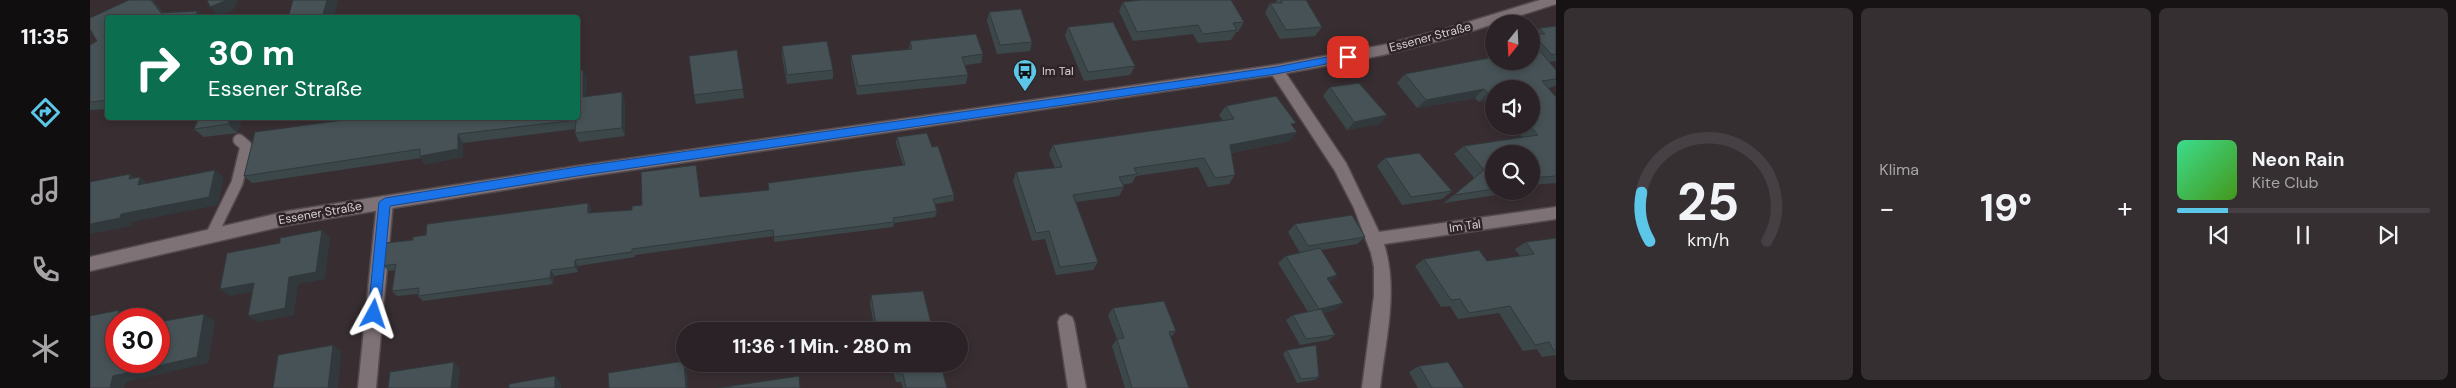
<!DOCTYPE html>
<html lang="de">
<meta charset="utf-8">
<style>
:root{--surface:#2a2226;--page:#362f32;--text:#f1f3f6;--muted:#a5a4a7;--line:#463f43;--accent:#5cc7e8}
body{margin:0;font-family:"DM Sans",sans-serif;background:var(--page);color:var(--text);height:100vh;display:flex;flex-direction:column;font-size:19px;white-space:nowrap}
*{box-sizing:border-box;margin:0}
p{font-size:16px;color:var(--muted)}
.icon{flex:none;width:28px;height:28px;fill:none;stroke:currentColor;stroke-width:2;stroke-linecap:round;stroke-linejoin:round}
.map{position:relative;flex:1;overflow:hidden}
.sheet{display:flex;flex-direction:column;gap:8px;padding:8px;background:#171315;width:900px}
.sheet>*{flex:none}
.banner{position:absolute;left:15px;top:15px;width:475px;height:105px;border-radius:5px;box-shadow:0 2px 8px #0003,0 0 0 1px var(--line);background:#0b6e4f;color:#fff;overflow:hidden}
.needle{width:32px;rotate:198deg}
.tools{position:absolute;left:1395px;top:15px;display:grid;gap:10px}
.tools a{display:grid;place-items:center;width:55px;height:55px;border-radius:50%;background:var(--surface);box-shadow:0 2px 8px #0003,0 0 0 1px var(--line);font-size:25px}
.speed{position:absolute;left:15px;top:308px;display:flex;gap:10px;font-size:25px;font-weight:700;text-align:center}
.speed>*{display:grid;place-content:center;width:65px;height:65px;border-radius:50%;background:var(--surface);box-shadow:0 2px 8px #0003,0 0 0 1px var(--line);line-height:1}
.speed .limit{border:8px solid #d22;background:#fff;color:#111}
.pin{position:absolute;display:grid;place-items:center;width:42px;height:42px;color:#fff;margin:-21px;border-radius:10px;box-shadow:0 2px 8px #0006}
.me{position:absolute;width:55px;margin:-28px;rotate:5deg;stroke-linejoin:round;filter:drop-shadow(0 0 4px #0008)}
.turn{display:flex;align-items:center;gap:18px;height:105px;padding:0 20px;font-size:22px}
.turn .icon{width:65px;height:65px;stroke-width:2.5}
.turn b{display:block;font-size:35px;line-height:42px}
.big{font-size:38px;font-weight:800;line-height:1.1}
.sheet .card{flex:1;display:flex;flex-direction:column;justify-content:center;gap:8px;min-width:0;padding:0 18px;border-radius:8px;background:var(--page)}
.sheet .dial{align-items:center;gap:0}
.dial svg{height:130px;overflow:visible;fill:none;stroke:var(--line);stroke-width:7;stroke-linecap:round;text-anchor:middle}
.dial text{fill:var(--text);stroke:none}
.song{display:flex;align-items:center;gap:15px}
.cover{width:60px;height:60px;border-radius:8px;background:linear-gradient(135deg,hsl(150 70% 55%),hsl(100 70% 35%))}
.played{height:5px;border-radius:2px;background:linear-gradient(90deg,var(--accent) 20%,var(--line) 20%)}
.keys{display:flex;justify-content:space-around;direction:ltr}
.heat{display:flex;justify-content:space-between;align-items:center;font-size:28px;direction:ltr}
.sheet .tiles{flex:1;display:grid;gap:8px;grid-template-columns:repeat(3,1fr)}
.trip{position:absolute;left:586px;top:322px;width:292px;height:50px;border-radius:25px;background:var(--surface);box-shadow:0 2px 8px #0003,0 0 0 1px var(--line);font-weight:800;line-height:50px;text-align:center}
main{display:flex;flex:1;min-height:0}
.tabs{display:flex;flex-direction:column;width:90px;justify-content:space-around;align-items:center;background:#110e0f;color:var(--muted)}
.tabs .icon{width:35px;height:35px}
.tabs .active{color:var(--accent)}
.tabs b{font-size:22px;color:var(--text)}
.map>svg:first-child{display:block}
</style>
<main>
<nav class="tabs">
<b>11:35</b>
<svg class="icon active" aria-label="directions" viewBox="0 0 24 24"><path d="M12 3l9 9-9 9-9-9zM9 14v-3h6M13 9l2 2-2 2"/></svg>
<svg class="icon" aria-label="music" viewBox="0 0 24 24"><path d="M9 18V5l10-2v13"/><circle cx="6" cy="18" r="3"/><circle cx="16" cy="16" r="3"/></svg>
<svg class="icon" aria-label="phone" viewBox="0 0 24 24"><path d="M5 4h4l2 5-3 2q2 4 5 5l2-3 5 2v4C11 20 4 13 5 4z"/></svg>
<svg class="icon" aria-label="climate" viewBox="0 0 24 24"><path d="M12 3v18M4 7l16 10M4 17L20 7"/></svg>
</nav>
<div class="map">
<svg width="1466" height="388" viewBox="0 0 1466 388">
<rect width="100%" height="100%" fill="#382e32"/>
<g fill="none" stroke-linecap="round" stroke-linejoin="round">
<g stroke="#534a4e" stroke-width="14">
<path id="lane" d="M121,236L147,183L156,146L149,140"/>
</g>
<g stroke="#534a4e" stroke-width="3">
<g id="street">
<path d="M1186,65L1191,66L1256,163L1289,232L1466,207V219L1294,244C1309,291 1295,341 1290,388H1272L1284,296V267L1281,253L1264,208L1245,171L1179,70Z"/>
<path d="M295,196L300,197L303,202L286,388H268L287,202L290,197Z"/>
<path d="M976,314L982,317L984,322L996,388H978L968,322L970,317Z"/>
</g>
</g>
<g stroke="#534a4e" stroke-width="3">
<path id="secondary" d="M1450,0H1466V4L1360,38L1293,55L1186,75L487,178L198,225L0,271V257L198,211L487,166L1186,65L1293,45L1359,28Z"/>
</g>
<use href="#lane" stroke="#7f7277" stroke-width="11"/>
<use href="#street" fill="#7f7277" fill-rule="evenodd"/>
<use href="#secondary" fill="#7f7277" fill-rule="evenodd"/>
</g>
<g fill="#3c474a">
<path d="M39,0H63L73,13L107,11L113,18H18V109L0,110V45L7,41L0,29V18Z"/>
<path d="M1187,0H1216L1232,27L1225,36L1190,39L1175,13L1180,3H1185Z"/>
<path d="M1033,2L1154,22L1148,32H1146L1141,40L1108,43L1103,34L1043,41L1029,11Z"/>
<path d="M899,12L942,42L940,51L907,54L897,21Z"/>
<path d="M1466,26V61L1459,62L1466,70V85L1463,87L1458,88L1466,97V183L1441,185V154H1404V191H1432L1354,203L1384,178L1364,154L1374,146L1432,137L1422,126H1441V89H1404V105L1399,100L1389,102L1385,98L1327,108L1307,83L1315,74L1395,59L1402,53L1404,52V61L1442,50L1441,49V36L1450,28Z"/>
<path d="M978,27L1045,66L1040,75L994,81L975,36Z"/>
<path d="M820,41L893,54L891,63L875,65L878,75L876,84L767,95L761,64V55L819,50Z"/>
<path d="M692,46L743,70V79L697,84L692,56Z"/>
<path d="M647,50L654,98L606,104L604,95Z"/>
<path d="M497,79L496,96L535,101V136L489,142L485,133L486,129L373,143V157L335,164L331,158L162,183L154,176L269,118H488Z"/>
<path d="M1240,87L1297,115L1289,124L1257,130L1233,96Z"/>
<path d="M1136,106L1203,127L1207,132L1199,141L1141,153L1145,175L1139,184L1118,187L1108,167L1046,176L1042,183L1032,185L1034,187L1029,196L986,202L1008,262L1003,270L966,275L955,239L942,241L923,181L926,172L965,168L959,154L963,145L1133,121L1129,115Z"/>
<path d="M109,118H152L147,133L114,137L104,129Z"/>
<path d="M807,137L842,147L864,195L863,201L845,204L847,211L845,217L804,223L803,227L684,242V236L545,255V257L488,266V272L464,276L463,284L333,301L328,296V294L307,296L302,291L305,270L299,271L293,266L323,240L336,235L498,203L501,209V213L542,210L552,205L607,171L610,197L679,190L813,165L806,143Z"/>
<path d="M1295,158L1362,191L1352,199L1312,205L1287,166Z"/>
<path d="M1205,224L1275,237L1267,244L1231,250L1247,275L1240,282L1245,310L1233,313L1245,335L1238,340L1210,345L1196,320L1203,315L1218,312L1188,263L1196,256L1210,253L1198,232Z"/>
<path d="M1466,238V355L1452,357L1447,349L1433,351L1409,313L1368,319L1360,306L1351,307L1325,266L1334,259L1397,261L1430,256L1425,249L1436,242Z"/>
<path d="M781,295L842,327L848,331H785L780,304Z"/>
<path d="M1023,308L1086,331L1081,337L1099,388H1035L1022,346L1027,339L1018,315Z"/>
<path d="M1197,350L1229,377L1224,380L1207,383L1193,354Z"/>
<path d="M801,364H856L854,372H853L857,388H813L811,382H806Z"/>
<path d="M1329,366L1374,388H1328L1319,372Z"/>
</g>
<g fill="#31393c">
<path d="M61,0H63L76,18L71,13Z"/>
<path d="M137,0H148L144,9L128,16L120,7Z"/>
<path d="M237,0H248L244,18H232Z"/>
<path d="M107,11L113,18H105Z"/>
<path d="M493,70L497,79L496,105L493,97Z"/>
<path d="M1394,89L1385,98L1327,108L1336,100Z"/>
<path d="M532,92L535,101V136L532,128Z"/>
<path d="M1404,92V96L1399,100L1389,102L1398,93Z"/>
<path d="M1297,115L1289,124L1257,130L1264,122Z"/>
<path d="M141,118H152L147,133L138,124Z"/>
<path d="M1207,132L1199,141L1134,154L1140,145Z"/>
<path d="M368,134L373,143V157L335,164L330,156Z"/>
<path d="M125,170L134,178L128,205L42,222L41,226L0,234V224L31,214Z"/>
<path d="M40,174L49,181L50,177L60,186L59,193L39,179Z"/>
<path d="M498,203L501,209V219L498,213Z"/>
<path d="M232,230L240,238L235,279L208,284L204,315L168,322L158,316L199,277Z"/>
<path d="M485,260L488,266V272L485,267Z"/>
<path d="M461,270L464,276L463,284L460,278Z"/>
<path d="M1247,275L1239,283L1237,278Z"/>
<path d="M164,283L173,290L140,296L130,289Z"/>
<path d="M1253,303L1245,310L1220,316L1229,309Z"/>
<path d="M29,310L41,317V319H27Z"/>
<path d="M114,314L125,321L118,363L36,382L34,388H20L23,376Z"/>
<path d="M243,345L251,351L248,388H238Z"/>
<path d="M594,361L597,369L598,388H596Z"/>
<path d="M364,362L370,368L368,388H361Z"/>
<path d="M857,365L854,372L849,373L851,366Z"/>
<path d="M465,376L471,383V388H465Z"/>
</g>
<g fill="#465256" stroke="#31393c">
<path d="M39,0H61L71,13L107,11L105,18H18V100L0,102V45L7,41L0,29V18Z"/>
<path d="M117,0H137L120,7Z"/>
<path d="M203,0H237L232,18H198Z"/>
<path d="M1050,0H1141L1154,22L1143,23L1147,30L1113,34L1108,25L1047,32L1033,2Z"/>
<path d="M1191,0H1216L1232,27L1196,30L1180,3H1192Z"/>
<path d="M931,9L942,42L910,45L899,12Z"/>
<path d="M1023,22L1045,66L998,72L978,27Z"/>
<path d="M1466,26V54L1462,55L1443,34H1455L1450,28Z"/>
<path d="M886,34L893,54L872,57L878,75L768,86L761,55L822,49L820,41Z"/>
<path d="M737,41L743,70L697,75L692,46Z"/>
<path d="M647,50L653,89L604,95L599,56Z"/>
<path d="M1441,50H1449L1466,70V79L1452,81L1466,97V176L1441,178V154H1404V189L1364,195L1394,170L1374,146L1448,135L1440,126H1441V89H1404V92L1398,93L1394,89L1336,100L1315,74L1404,57V61H1441Z"/>
<path d="M493,70V97L532,92V128L485,133L486,120L368,134V149L330,156V149L154,176L165,132L269,118H488V71Z"/>
<path d="M1269,83L1297,115L1264,122L1240,87Z"/>
<path d="M1186,96L1206,123L1201,124L1207,132L1140,145L1145,175L1125,178L1114,158L1044,168L1047,174L1029,177L1034,187L983,195L1008,262L970,267L959,231L946,233L926,172L972,167L963,145L1144,119L1136,106Z"/>
<path d="M109,118H141L138,124L104,129Z"/>
<path d="M837,133L842,147L848,146L864,195L843,199L847,211L803,218L804,222L684,237L683,230L542,249V252L485,260V267L461,270L460,278L328,296L329,288L302,291L306,264L293,266L295,243L323,240V237L336,235L337,224L498,203V213L542,210V206L552,205L551,172L606,165L610,197L679,190L678,183L815,165L807,137Z"/>
<path d="M1329,153L1362,191L1321,197L1295,158Z"/>
<path d="M125,170L119,197L31,214L30,218L0,224V182L40,174L39,179L50,177L48,185Z"/>
<path d="M1262,215L1275,237L1218,246L1205,224Z"/>
<path d="M232,230L226,272L199,277L195,308L158,316L164,283L130,289L137,253L190,243V238Z"/>
<path d="M1466,238V350L1464,351L1459,342L1445,345L1420,306L1379,313L1370,299L1361,300L1334,259L1389,250L1397,261L1444,254L1436,242Z"/>
<path d="M1230,248L1247,275L1237,278L1253,303L1229,309L1196,256Z"/>
<path d="M833,291L842,327H847L848,331H787L781,295Z"/>
<path d="M1074,301L1086,331L1079,332L1099,388H1042L1027,339L1034,338L1023,308Z"/>
<path d="M1231,309L1245,335L1216,339L1203,315Z"/>
<path d="M29,310L27,319H26L25,329H26V361H69V322L114,314L107,357L23,376L20,388H0V316Z"/>
<path d="M243,345L238,388H183L188,355Z"/>
<path d="M1226,345L1229,377L1211,379L1197,350Z"/>
<path d="M594,361L596,388H519L518,373Z"/>
<path d="M364,362L361,388H298L300,372Z"/>
<path d="M1358,362L1374,388H1342L1329,366Z"/>
<path d="M805,364H856L857,365L851,366L857,388H816L813,374H807Z"/>
<path d="M465,376V388H419V384Z"/>
<path d="M709,376L710,388H628Z"/>
</g>
<path fill="#1a73e8" stroke="#114b97" d="M1258,53L1261,54V59L1186,74L487,176L300,206L290,314L288,318L284,319L279,318L278,314L289,202L295,198L487,167L1186,67Z"/>
<defs>
<g id="bus-pin" transform="scale(1.25)"><path d="M0 17L-7.5 6A9.5 9.5 0 1 1 7.5 6Z" fill="#5cc7e8" stroke="#2e2428"/><path d="M-5-6H5V4H4V6H2V4H-2V6H-4V4H-5ZM-3.5-4V0h7V-4ZM-3.5 1.2v1.5H-2V1.2ZM2 1.2v1.5H3.5V1.2Z" fill="#111"/></g>
</defs>
<g fill-rule="evenodd">
<use href="#bus-pin" x="935" y="71"/>
</g>
<g text-anchor="middle" dominant-baseline="central" stroke-width="5" stroke-linejoin="round" paint-order="stroke">
<g font-size="12" fill="#d7d0d3" stroke="#2e2428">
<text transform="translate(1340 37) rotate(-15)">Essener Straße</text>
<text transform="translate(230 213) rotate(-10)">Essener Straße</text>
<text transform="translate(1375 226) rotate(-8)">Im Tal</text>
</g>
<g font-size="12" fill="#d7d0d3" stroke="#2e2428" text-anchor="start">
<text x="952" y="71">Im Tal</text>
</g>
</g>
</svg>
<div class="tools">
<a><svg class="needle" viewBox="-14 -14 28 28"><path d="M0-13l5 13h-10z" fill="#e53935"/><path d="M0 13l5-13h-10z" fill="#a5a4a7"/></svg></a>
<a><svg class="icon" aria-label="sound" viewBox="0 0 24 24"><path d="M4 9h4l5-4v14l-5-4H4zM17 9q2 3 0 6"/></svg></a>
<a><svg class="icon" aria-label="search" viewBox="0 0 24 24"><circle cx="10" cy="10" r="6"/><path d="M15 15l6 6"/></svg></a>
</div>
<div class="speed"><div class="limit">30</div></div>
<div class="pin" style="left:1258px;top:57px;background:#d93025"><svg class="icon" aria-label="arrive" viewBox="0 0 24 24"><path d="M6 21V4h12l-3 4 3 4H6"/></svg></div>
<svg class="me" style="left:284px;top:314px" viewBox="-20 -20 40 40"><path d="M0-17L14 15 0 8-14 15z" fill="#1a73e8" stroke="#fff" stroke-width="4"/></svg>
<div class="trip">11:36 · 1 Min. · 280 m</div>
<div class="banner">
<div class="turn"><svg class="icon" aria-label="right" viewBox="0 0 24 24"><path d="M7 20v-9h11M14 6l5 5-5 5"/></svg><div><b>30 m</b>Essener Straße</div></div>
</div>
</div>
<section class="sheet">
<div class="tiles">
<div class="card dial"><svg viewBox="0 0 100 80">
<path d="M14 69A42 42 0 1 1 86 69"/>
<path d="M14 69A42 42 0 0 1 9 39" stroke="#5cc7e8"/>
<text x="50" y="56" font-size="32" font-weight="700">25</text>
<text x="50" y="72" font-size="11">km/h</text>
</svg></div>
<div class="card"><p>Klima</p>
<div class="heat"><a>−</a><b class="big">19°</b><a>+</a></div>
</div>
<div class="card">
<div class="song"><i class="cover"></i><div><b>Neon Rain</b><p>Kite Club</p></div></div>
<div class="played"></div>
<div class="keys"><svg class="icon" aria-label="previous" viewBox="0 0 24 24"><path d="M18 5L8 12l10 7zM5 5v14"/></svg><svg class="icon" aria-label="pause" viewBox="0 0 24 24"><path d="M8 5v14M16 5v14"/></svg><svg class="icon" aria-label="next" viewBox="0 0 24 24"><path d="M6 5l10 7-10 7zM19 5v14"/></svg></div>
</div>
</div>
</section>
</main>
